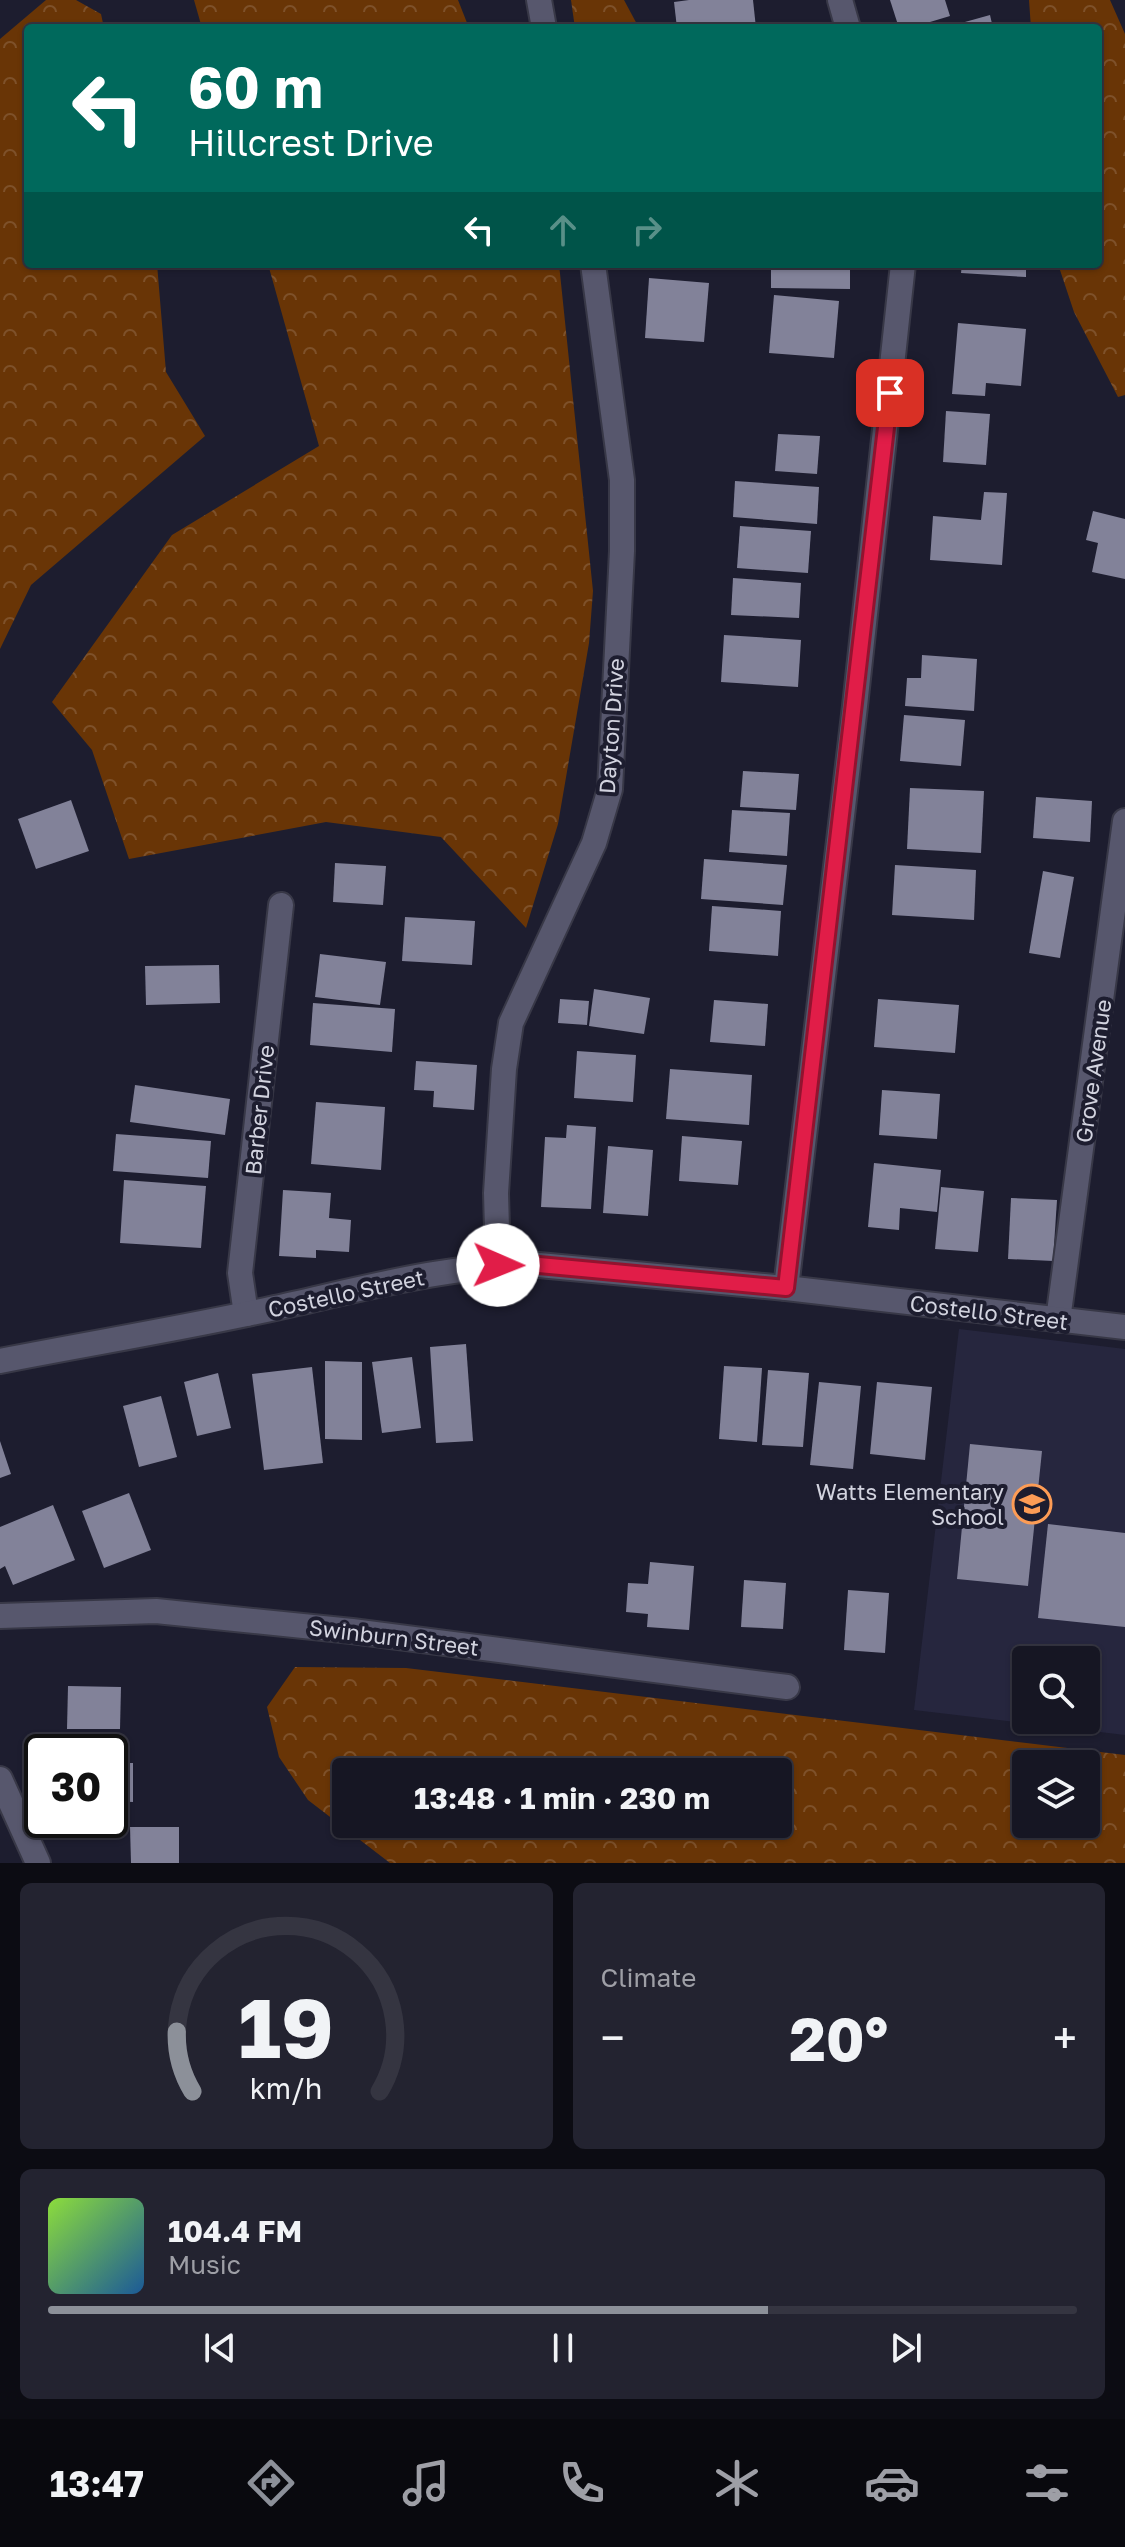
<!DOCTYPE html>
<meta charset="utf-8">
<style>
:root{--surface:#161623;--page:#232330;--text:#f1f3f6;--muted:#9e9fa6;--line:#353541;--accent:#8c9099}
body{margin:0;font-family:"Golos Text",sans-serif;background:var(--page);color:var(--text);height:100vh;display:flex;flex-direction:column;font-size:30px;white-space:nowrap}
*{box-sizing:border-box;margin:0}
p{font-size:26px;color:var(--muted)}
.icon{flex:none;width:44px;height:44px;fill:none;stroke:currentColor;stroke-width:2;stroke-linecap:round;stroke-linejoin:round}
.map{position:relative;height:1863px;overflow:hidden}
.drawer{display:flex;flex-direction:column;gap:20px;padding:20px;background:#0c0c13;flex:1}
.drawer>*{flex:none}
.hud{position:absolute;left:24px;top:24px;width:1078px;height:244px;border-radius:8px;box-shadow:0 2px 6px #0004,0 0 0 2px var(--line);background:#00695c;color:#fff;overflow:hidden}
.buttons{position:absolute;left:1012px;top:1646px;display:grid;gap:16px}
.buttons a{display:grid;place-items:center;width:88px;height:88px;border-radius:8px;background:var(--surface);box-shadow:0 2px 6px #0004,0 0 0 2px var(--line);font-size:40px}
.speed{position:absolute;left:24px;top:1734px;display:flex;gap:16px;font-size:40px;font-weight:700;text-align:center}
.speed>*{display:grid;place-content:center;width:104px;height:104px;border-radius:50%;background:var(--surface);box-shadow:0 2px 6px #0004,0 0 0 2px var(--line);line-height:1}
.speed .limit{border:4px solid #111;border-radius:12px;background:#fff;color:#111}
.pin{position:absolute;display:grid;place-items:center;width:68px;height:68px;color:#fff;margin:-34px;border-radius:16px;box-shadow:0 4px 12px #0006}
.me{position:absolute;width:88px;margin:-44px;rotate:91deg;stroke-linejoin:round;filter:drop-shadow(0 0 6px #0008)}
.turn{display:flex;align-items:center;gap:28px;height:168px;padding:0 32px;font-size:36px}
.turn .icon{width:104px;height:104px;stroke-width:2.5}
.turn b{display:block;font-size:56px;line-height:68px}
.lanes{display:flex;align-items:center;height:76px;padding:0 32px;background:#0003;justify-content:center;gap:40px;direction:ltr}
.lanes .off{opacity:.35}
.big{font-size:60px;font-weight:700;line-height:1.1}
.drawer .card{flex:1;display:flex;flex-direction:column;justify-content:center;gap:12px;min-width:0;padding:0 28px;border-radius:12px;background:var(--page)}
.drawer .dial{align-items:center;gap:0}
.dial svg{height:208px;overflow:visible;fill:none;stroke:var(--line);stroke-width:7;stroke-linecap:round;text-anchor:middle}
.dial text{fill:var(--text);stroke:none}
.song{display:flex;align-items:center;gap:24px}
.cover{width:96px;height:96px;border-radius:12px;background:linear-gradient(135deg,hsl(90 70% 55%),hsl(210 70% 35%))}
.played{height:8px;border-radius:4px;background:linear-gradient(90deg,var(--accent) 70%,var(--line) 70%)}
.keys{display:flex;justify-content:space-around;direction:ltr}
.heat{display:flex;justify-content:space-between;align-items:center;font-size:44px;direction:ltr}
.drawer .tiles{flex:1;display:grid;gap:20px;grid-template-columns:1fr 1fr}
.card:last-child{grid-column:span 2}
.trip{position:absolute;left:332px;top:1758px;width:460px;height:80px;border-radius:8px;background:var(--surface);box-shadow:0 2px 6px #0004,0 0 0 2px var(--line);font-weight:700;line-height:80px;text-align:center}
.menu{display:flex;height:128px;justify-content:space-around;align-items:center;background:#09090e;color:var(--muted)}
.menu .icon{width:56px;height:56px}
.menu .current{color:var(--accent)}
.menu b{font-size:36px;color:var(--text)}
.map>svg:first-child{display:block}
</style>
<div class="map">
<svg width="1125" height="1863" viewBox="0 0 1125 1863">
<defs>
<pattern id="forest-crowns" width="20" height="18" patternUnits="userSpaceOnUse" patternTransform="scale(2)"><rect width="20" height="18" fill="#693506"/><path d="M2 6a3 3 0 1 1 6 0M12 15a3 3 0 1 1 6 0" fill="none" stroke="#7e512a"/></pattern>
</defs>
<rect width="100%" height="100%" fill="#1d1d2f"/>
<path fill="#26263e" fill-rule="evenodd" d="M959,1329L1125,1349V1735L914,1710ZM1026,1660H1086V1720H1026Z"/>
<g fill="url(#forest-crowns)" fill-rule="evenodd">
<path d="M46,0H76L101,14L104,28H28V264H157L166,372L205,436L31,585L0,649V39Z"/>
<path d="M194,0H458L469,28H202Z"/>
<path d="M571,0H624L639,28H575Z"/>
<path d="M1029,0H1110L1125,34V395L1118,397L1074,312L1058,264H1098V28H1031Z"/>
<path d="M268,264H559L593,591L589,643L558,824L526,928L441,837L326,822L129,859L92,750L52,702L172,535L319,446Z"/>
<path d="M295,1667L406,1668L1125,1755V1863H390L308,1800L279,1757L267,1707ZM1086,1764V1824H1026V1764ZM778,1772V1824H346V1772Z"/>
</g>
<g fill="#828299">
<path d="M689,0H753L756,28H677L674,2Z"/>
<path d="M890,0H945L950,16L910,28H899Z"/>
<path d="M990,15L993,28H947V27Z"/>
<path d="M771,264H850V289L771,288Z"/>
<path d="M962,264H1026V277L961,273Z"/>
<path d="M649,278L709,283L704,342L645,338Z"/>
<path d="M774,295L839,301L834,358L769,353Z"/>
<path d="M958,323L1026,329L1021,386L986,383L985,396L952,394Z"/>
<path d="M946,411L990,414L986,465L943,462Z"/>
<path d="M778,434L820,436L817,474L775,471Z"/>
<path d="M735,481L819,487L817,524L733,517Z"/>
<path d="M984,492L1007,493L1002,565L930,560L933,516L981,520Z"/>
<path d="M1093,511L1125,519V579L1092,572L1098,543L1086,540Z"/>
<path d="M740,526L811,531L808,573L737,568Z"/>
<path d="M733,578L801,583L799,618L731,615Z"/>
<path d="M724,635L801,640L798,687L721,682Z"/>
<path d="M922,655L977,659L974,711L905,706L907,678H921Z"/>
<path d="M904,715L965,720L961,766L900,761Z"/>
<path d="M743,771L799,774L796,810L740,807Z"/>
<path d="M910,788L984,791L981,853L907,849Z"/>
<path d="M1036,797L1092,801L1090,842L1033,838Z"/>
<path d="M71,800L89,851L36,869L18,819Z"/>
<path d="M732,810L790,813L787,856L729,852Z"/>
<path d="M704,859L787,865L783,905L701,899Z"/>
<path d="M335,863L386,866L383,905L333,902Z"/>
<path d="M895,865L976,870L974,920L892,915Z"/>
<path d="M1043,871L1074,877L1060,958L1029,953Z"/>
<path d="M712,906L781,911L778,956L709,951Z"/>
<path d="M405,917L475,921L472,965L402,961Z"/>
<path d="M320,954L386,962L380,1005L315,997Z"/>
<path d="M219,965L220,1003L146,1005L145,966Z"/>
<path d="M594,989L650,998L644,1034L589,1026Z"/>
<path d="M560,999L589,1001L587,1025L558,1023Z"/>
<path d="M878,999L959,1005L955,1053L874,1047Z"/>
<path d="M714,1000L768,1004L765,1046L710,1042Z"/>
<path d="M313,1003L395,1009L392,1052L310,1045Z"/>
<path d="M577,1051L636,1055L633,1102L574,1098Z"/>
<path d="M416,1061L477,1065L474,1110L433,1107L434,1091L414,1090Z"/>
<path d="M670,1069L752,1075L749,1125L666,1119Z"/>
<path d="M135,1085L230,1099L225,1135L130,1122Z"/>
<path d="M882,1090L940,1094L937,1139L879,1135Z"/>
<path d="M316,1102L385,1107L381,1170L311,1164Z"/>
<path d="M567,1125L596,1127L591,1209L541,1207L545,1137L566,1138Z"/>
<path d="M116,1134L211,1141L208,1178L113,1171Z"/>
<path d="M682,1136L742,1141L738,1185L679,1181Z"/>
<path d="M608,1146L653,1150L648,1216L603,1213Z"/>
<path d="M874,1163L941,1170L937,1212L900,1208L899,1230L868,1227Z"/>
<path d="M124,1180L206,1186L201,1248L120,1243Z"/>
<path d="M941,1187L984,1191L978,1252L935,1249Z"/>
<path d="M283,1190L331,1193L329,1218L351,1220L349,1252L316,1250V1258L279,1256Z"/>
<path d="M1011,1198L1057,1200L1053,1261L1008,1259Z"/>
<path d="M466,1344L473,1441L436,1443L430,1347Z"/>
<path d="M412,1357L421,1428L382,1433L372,1362Z"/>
<path d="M325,1361L362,1362V1440L325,1439Z"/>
<path d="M724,1366L762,1368L757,1442L719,1439Z"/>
<path d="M312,1367L323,1463L264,1470L252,1374Z"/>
<path d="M768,1370L809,1373L803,1447L762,1445Z"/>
<path d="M218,1373L231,1428L197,1436L184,1382Z"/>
<path d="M819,1382L861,1386L853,1469L810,1465Z"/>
<path d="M877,1382L932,1387L925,1460L870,1454Z"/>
<path d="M161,1396L177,1457L139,1467L123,1406Z"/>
<path d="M0,1441L11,1474L0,1478Z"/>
<path d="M970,1444L1042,1451L1028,1586L957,1579Z"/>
<path d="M129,1493L151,1550L104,1568L82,1511Z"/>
<path d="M53,1505L75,1560L13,1585L5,1566L0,1569V1527Z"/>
<path d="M1048,1524L1125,1533V1627L1038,1618Z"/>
<path d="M650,1562L694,1566L689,1630L647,1627L648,1614L626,1612L628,1583L648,1584Z"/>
<path d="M744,1580L786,1583L783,1629L741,1627Z"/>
<path d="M848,1590L889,1593L885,1653L844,1650Z"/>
<path d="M68,1686L121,1687L120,1729H67Z"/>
<path d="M110,1763H133V1802L110,1801Z"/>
<path d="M130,1827H179V1863H131Z"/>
</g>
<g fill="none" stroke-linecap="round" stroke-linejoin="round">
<g stroke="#383847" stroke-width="28">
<g id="street">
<path d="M539,0L544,28"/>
<path d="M840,0L848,28"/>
<path d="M498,1265L496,1193L504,1069L511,1023L594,843L610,789L622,551V480L593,264"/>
<path d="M786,1288L855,706L903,264"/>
<path d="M246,1314L240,1273L281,905"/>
<path d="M1058,1320L1125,821"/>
<path d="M0,1361C92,1343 184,1328 275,1308C362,1289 450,1264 539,1265L786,1288L1125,1327"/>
<path d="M0,1616L156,1611L352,1631L787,1687"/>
<path d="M0,1779L38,1863"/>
</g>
</g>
<use href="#street" stroke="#57576d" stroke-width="24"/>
</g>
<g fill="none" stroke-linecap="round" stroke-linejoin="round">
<g stroke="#92132f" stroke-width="20">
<path id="route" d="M498,1265H539L786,1288L890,393"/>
</g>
<use href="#route" stroke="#e11d48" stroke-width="14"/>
</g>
<defs>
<g id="school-ring" transform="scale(2)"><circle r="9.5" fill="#1d1d2f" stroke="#fd9c55" stroke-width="1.5"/><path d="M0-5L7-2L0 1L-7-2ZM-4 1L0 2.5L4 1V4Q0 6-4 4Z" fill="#fd9c55"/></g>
</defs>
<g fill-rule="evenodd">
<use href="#school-ring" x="1032" y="1504"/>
</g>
<g text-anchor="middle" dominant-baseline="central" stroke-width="8" stroke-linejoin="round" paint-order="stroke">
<g font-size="22" fill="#d2d3df" stroke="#1d1d2f">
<text transform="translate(611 726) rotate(-86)">Dayton Drive</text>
<text transform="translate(1093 1071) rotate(-82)">Grove Avenue</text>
<text transform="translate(259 1110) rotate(-84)">Barber Drive</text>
<text transform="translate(346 1293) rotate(-12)">Costello Street</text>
<text transform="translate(989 1312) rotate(7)">Costello Street</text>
<text transform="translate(394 1637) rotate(7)">Swinburn Street</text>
</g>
<g font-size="22" fill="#d2d3df" stroke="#1d1d2f" text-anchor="end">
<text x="1004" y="1491">Watts Elementary<tspan x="1004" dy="25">School</tspan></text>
</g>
</g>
</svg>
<div class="buttons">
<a><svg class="icon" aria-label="search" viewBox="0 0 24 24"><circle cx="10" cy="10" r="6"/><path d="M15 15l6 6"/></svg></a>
<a><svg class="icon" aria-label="layers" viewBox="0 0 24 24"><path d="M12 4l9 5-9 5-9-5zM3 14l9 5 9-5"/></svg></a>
</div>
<div class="speed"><div class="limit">30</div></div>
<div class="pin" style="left:890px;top:393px;background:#d93025"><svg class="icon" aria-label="arrive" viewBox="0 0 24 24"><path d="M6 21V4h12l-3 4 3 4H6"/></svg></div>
<svg class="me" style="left:498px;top:1265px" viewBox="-20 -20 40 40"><circle r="19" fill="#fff"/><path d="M0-13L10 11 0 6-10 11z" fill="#e11d48"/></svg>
<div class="trip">13:48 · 1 min · 230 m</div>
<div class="hud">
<div class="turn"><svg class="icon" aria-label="left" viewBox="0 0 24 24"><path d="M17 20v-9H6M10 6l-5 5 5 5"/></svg><div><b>60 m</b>Hillcrest Drive</div></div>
<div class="lanes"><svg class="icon" aria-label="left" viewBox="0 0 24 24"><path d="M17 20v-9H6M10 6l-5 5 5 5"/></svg><svg class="icon off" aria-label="ahead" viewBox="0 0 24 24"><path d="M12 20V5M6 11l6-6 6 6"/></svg><svg class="icon off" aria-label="right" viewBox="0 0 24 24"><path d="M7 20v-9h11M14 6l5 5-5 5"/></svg></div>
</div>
</div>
<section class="drawer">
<div class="tiles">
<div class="card dial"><svg viewBox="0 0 100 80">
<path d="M14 69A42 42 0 1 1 86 69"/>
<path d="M14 69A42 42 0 0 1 8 46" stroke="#8c9099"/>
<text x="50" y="56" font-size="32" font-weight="700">19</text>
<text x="50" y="72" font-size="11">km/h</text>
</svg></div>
<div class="card"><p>Climate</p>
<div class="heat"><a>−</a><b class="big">20°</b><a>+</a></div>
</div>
<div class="card">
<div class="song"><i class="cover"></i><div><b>104.4 FM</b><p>Music</p></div></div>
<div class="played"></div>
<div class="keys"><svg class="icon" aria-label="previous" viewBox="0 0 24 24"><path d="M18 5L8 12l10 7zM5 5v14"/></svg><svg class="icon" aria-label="pause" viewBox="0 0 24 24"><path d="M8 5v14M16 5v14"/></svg><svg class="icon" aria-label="next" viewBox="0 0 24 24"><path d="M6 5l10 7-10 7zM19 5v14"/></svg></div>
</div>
</div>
</section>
<nav class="menu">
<b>13:47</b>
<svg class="icon current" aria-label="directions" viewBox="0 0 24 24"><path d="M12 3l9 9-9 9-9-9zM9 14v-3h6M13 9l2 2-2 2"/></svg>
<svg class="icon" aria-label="music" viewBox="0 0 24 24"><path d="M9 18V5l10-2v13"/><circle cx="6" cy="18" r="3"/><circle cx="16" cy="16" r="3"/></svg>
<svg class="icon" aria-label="phone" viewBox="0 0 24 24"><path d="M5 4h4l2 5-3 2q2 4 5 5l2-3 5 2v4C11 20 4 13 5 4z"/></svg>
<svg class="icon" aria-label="climate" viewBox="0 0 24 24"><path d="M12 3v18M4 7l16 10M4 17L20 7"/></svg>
<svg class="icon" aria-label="car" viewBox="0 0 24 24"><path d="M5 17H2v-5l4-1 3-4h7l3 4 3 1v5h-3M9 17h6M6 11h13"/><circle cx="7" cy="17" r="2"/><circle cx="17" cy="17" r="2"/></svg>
<svg class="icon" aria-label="filters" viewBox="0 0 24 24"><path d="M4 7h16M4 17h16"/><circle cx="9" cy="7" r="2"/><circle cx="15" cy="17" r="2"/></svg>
</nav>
